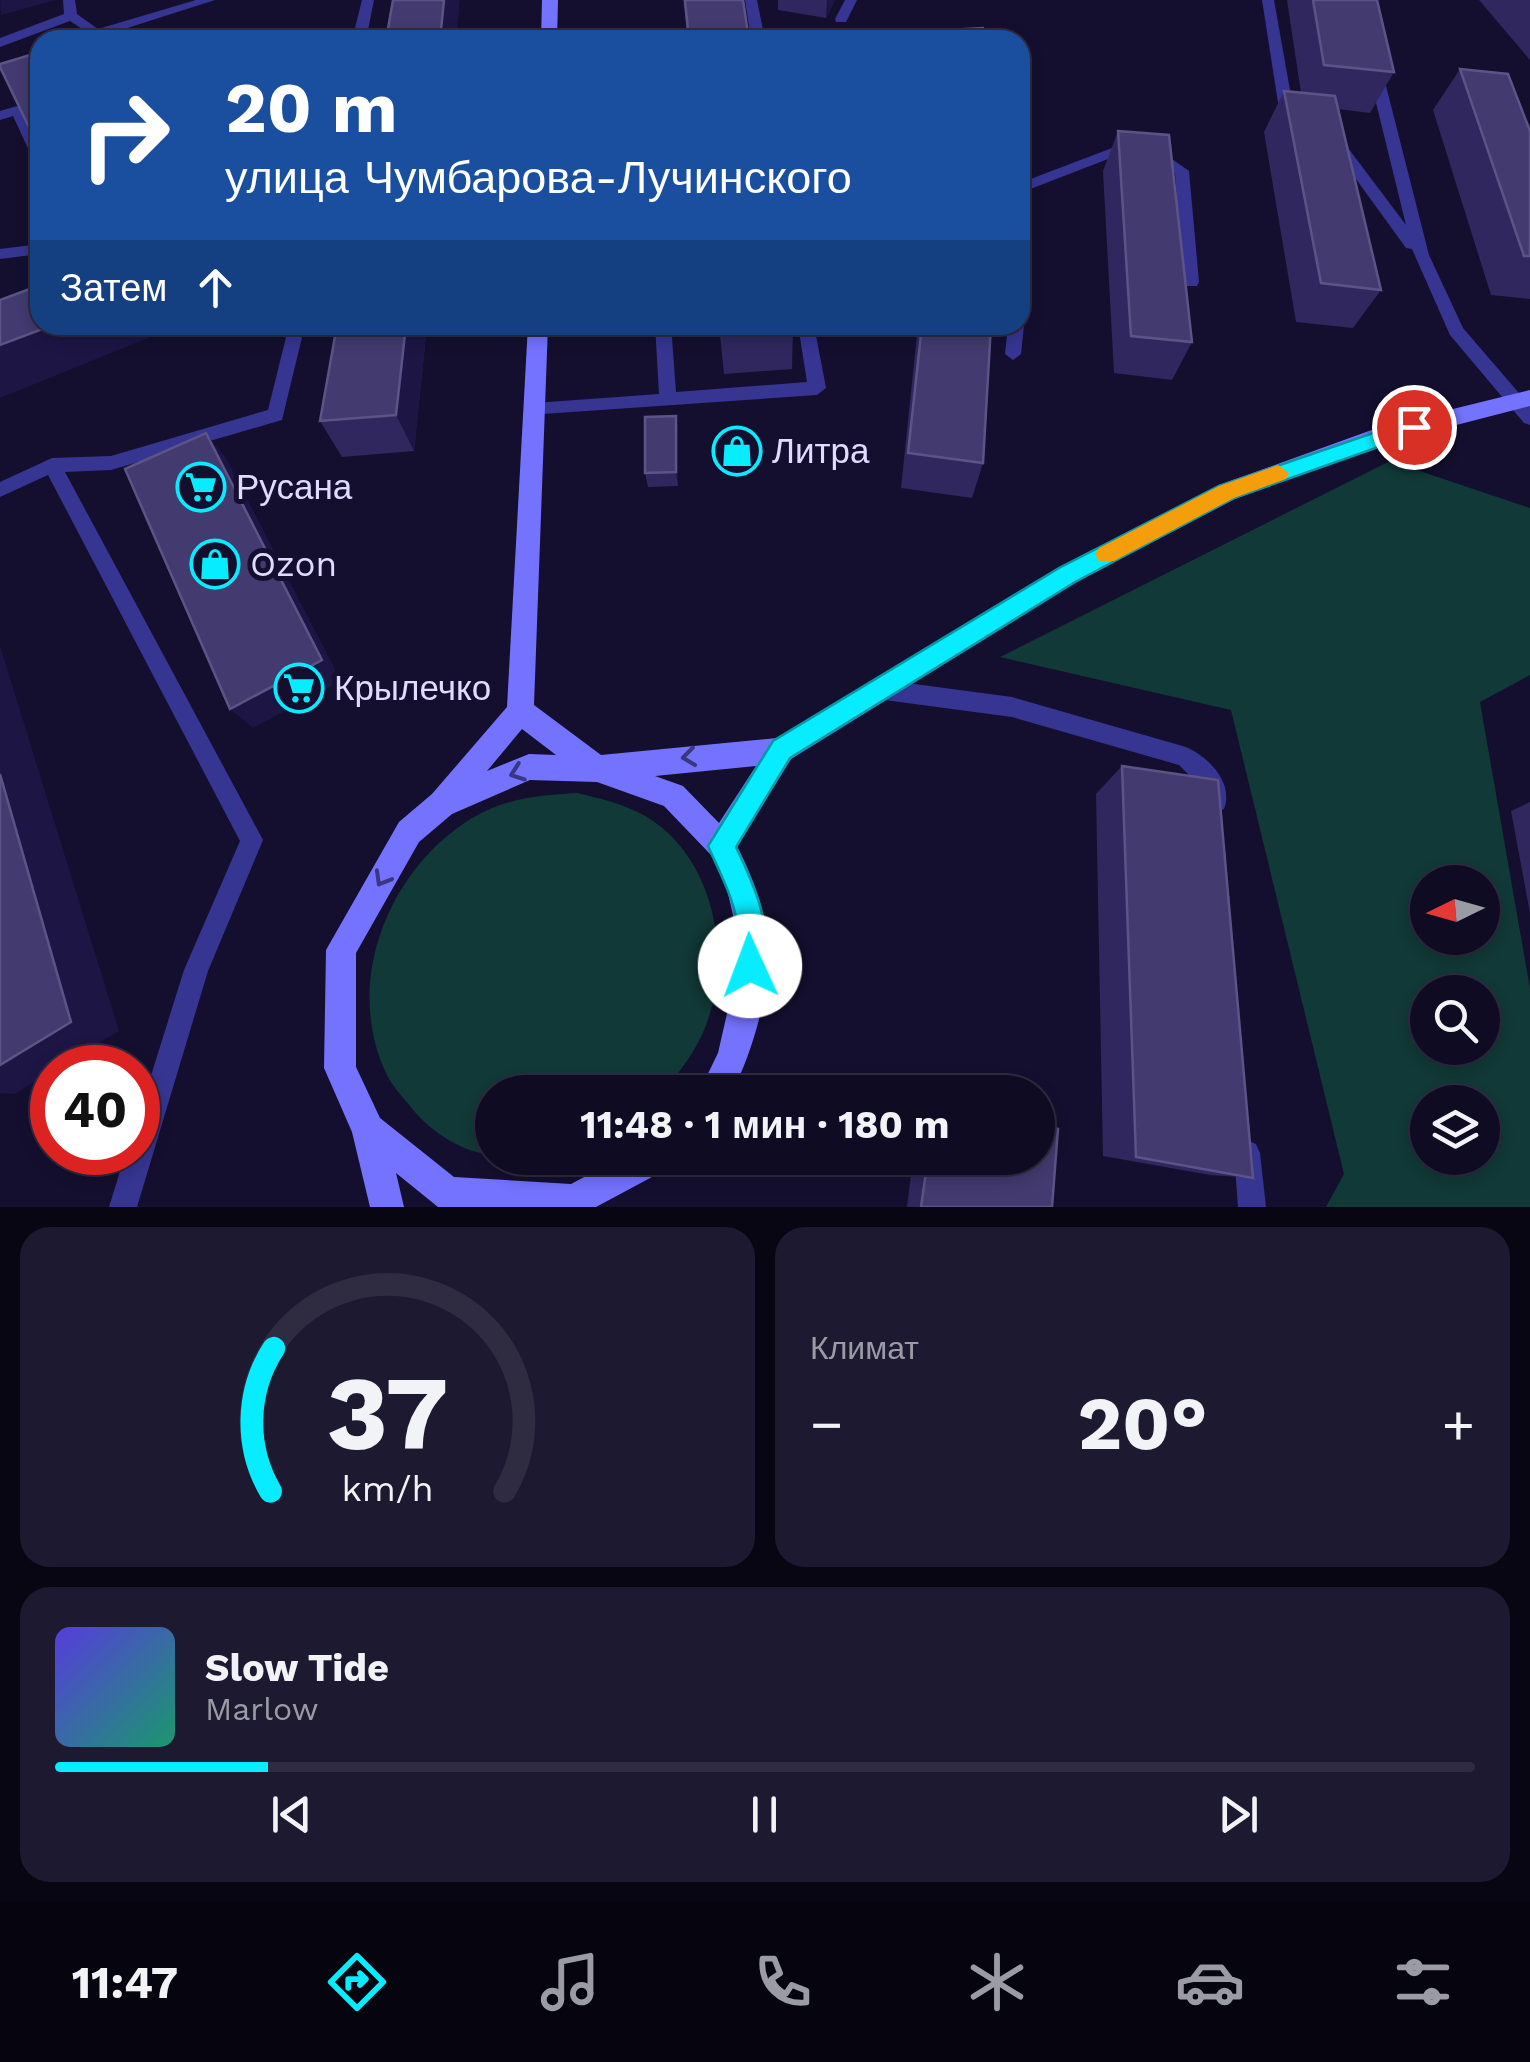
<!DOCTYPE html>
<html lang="ru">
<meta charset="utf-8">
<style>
:root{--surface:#0f0b23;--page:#1d1930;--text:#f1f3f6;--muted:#9b9ba6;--line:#2f2b41;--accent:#08ecff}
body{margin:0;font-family:"Work Sans",sans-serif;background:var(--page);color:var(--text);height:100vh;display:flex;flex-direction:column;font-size:38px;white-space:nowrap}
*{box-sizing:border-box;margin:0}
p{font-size:32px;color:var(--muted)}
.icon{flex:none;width:55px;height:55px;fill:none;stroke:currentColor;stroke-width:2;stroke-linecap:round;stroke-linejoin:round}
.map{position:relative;height:1207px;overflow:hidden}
.drawer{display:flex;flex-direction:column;gap:20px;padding:20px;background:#080613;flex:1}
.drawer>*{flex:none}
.banner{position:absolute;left:30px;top:30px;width:1000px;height:305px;border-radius:30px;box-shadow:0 5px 15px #0003,0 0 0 2px var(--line);background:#1a4fa0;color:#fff;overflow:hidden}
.needle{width:65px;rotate:265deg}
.fabs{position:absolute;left:1410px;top:865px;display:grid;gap:20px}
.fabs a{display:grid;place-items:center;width:90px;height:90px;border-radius:50%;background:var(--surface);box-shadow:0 5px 15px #0003,0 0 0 2px var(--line);font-size:50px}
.speed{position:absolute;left:30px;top:1045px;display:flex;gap:20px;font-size:50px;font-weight:700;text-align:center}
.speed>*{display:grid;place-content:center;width:130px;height:130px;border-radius:50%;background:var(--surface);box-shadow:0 5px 15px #0003,0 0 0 2px var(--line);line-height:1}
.speed .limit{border:15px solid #d22;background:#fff;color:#111}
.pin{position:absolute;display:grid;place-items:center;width:85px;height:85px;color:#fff;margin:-42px;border:5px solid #fff;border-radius:50%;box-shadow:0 2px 10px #0007}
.me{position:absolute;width:110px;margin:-55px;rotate:358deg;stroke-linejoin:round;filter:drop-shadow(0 0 8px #0008)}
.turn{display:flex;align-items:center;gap:35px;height:210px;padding:0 30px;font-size:45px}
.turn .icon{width:130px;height:130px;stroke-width:2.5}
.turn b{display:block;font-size:70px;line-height:85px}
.then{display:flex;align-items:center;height:95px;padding:0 30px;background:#0003;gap:20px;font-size:38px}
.big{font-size:75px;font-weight:700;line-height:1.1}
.drawer .widget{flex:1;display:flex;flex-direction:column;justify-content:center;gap:15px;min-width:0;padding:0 35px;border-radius:30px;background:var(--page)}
.drawer .dial{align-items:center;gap:0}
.dial svg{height:260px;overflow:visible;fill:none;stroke:var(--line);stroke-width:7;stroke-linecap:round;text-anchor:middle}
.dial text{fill:var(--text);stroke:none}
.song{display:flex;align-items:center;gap:30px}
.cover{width:120px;height:120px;border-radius:15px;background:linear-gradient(135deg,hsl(250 70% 55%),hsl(160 70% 35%))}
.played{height:10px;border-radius:5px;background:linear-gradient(90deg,var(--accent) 15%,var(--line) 15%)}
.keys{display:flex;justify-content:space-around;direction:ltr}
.heat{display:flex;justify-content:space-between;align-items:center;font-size:55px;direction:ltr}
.drawer .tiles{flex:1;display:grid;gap:20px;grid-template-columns:1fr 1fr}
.widget:last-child{grid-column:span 2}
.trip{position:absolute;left:475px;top:1075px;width:580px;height:100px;border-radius:50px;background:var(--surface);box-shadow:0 5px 15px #0003,0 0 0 2px var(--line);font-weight:700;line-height:100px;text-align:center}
.dock{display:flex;height:160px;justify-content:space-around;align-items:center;background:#06040e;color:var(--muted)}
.dock .icon{width:70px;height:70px}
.dock .selected{color:var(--accent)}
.dock b{font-size:45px;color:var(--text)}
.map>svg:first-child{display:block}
</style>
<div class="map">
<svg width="1530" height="1207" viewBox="0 0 1530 1207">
<rect width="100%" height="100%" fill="#140f2f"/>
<g fill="#113937" fill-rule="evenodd">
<path d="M1390,461L1530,508V675L1480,702L1530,989V1207H1326L1344,1174L1231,710L1000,657ZM1428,882H1482V938H1428ZM1428,992H1482V1048H1428ZM1428,1102H1482V1158H1428Z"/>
<path d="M577,793C610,801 642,808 668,833C723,884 733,984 695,1048C686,1064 674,1078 663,1092H492V1155C461,1152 428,1130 410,1106C402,1096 392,1086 387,1075C342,983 389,867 474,817C506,798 541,795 577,793Z"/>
</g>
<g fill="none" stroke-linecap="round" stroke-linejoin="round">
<g fill="#363592" fill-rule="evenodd">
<path d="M63,0H75L77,14L98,29L196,0H215L96,38L70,21L0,47V38L64,14Z"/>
<path d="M362,0H374L366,40H352Z"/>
<path d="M745,0H757L765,40H751Z"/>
<path d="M845,0H857L846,22H836L835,19Z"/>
<path d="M1262,0H1274L1293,107L1300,113L1298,116H1288L1279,109Z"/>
<path d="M1375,66L1382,70L1429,255L1463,328L1530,406V425L1524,423L1450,335L1412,249L1406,248L1327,139L1334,135L1339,136L1406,225L1368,70Z"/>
<path d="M17,106C34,117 40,143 40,164L33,159L13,116L0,120V111Z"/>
<path d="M1141,137L1189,171L1199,282L1197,286H1185L1183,282L1175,173L1139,147L1020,193V183Z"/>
<path d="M40,244V254L0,259V249Z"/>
<path d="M1020,246L1028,251V278L1020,284Z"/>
<path d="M1020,320L1024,325L1021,354L1013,360L1005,354L1008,325H1020Z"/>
<path d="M289,325H305L282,420L111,470L65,472L263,840L208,971L137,1207H109L126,1152H138V1117L184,970L240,841L48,475L0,497V482L52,458L111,456L268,410Z"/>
<path d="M655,325H671L676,392L807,382L798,325H814L826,388L817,395L528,415L525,410L528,405L534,403L659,394Z"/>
<path d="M877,679L1012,697L1186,747C1209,757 1234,783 1224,809L1216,812L1208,809L1204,790L1179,765L1012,717L877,699L870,696L866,689L870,682Z"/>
<path d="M1247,1140L1256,1144L1260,1153L1266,1207H1238L1234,1153L1238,1144Z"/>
</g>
<g fill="#7473ff" fill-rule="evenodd">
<path d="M542,0H558L557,40H541Z"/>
<path d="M528,325H548L534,705L601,755L777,738L1058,568L1219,485L1380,427L1530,390V406L1383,444L1235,499L1076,582L791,759L737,846C751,874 763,903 767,934C774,980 753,1052 732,1092H699L718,1053L731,996L738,937L727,889L711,855L664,806L597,782L530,780L452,814L419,842L356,953V1067L380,1118L454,1177L571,1184L620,1158H670L665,1170L596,1207H438L396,1173L404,1207H370L352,1132L324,1068L326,950L399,822L432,794L507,707ZM522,729L556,755L529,754L487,771ZM756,766L719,823L683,786L655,776Z"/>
</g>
</g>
<g fill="#30275e">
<path d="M683,0H743L749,40H688Z"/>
<path d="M778,0H835L826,18L778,10Z"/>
<path d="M1287,0H1377L1394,72L1370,113L1338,109L1381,290L1353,328L1296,322L1264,132L1284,91L1301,93Z"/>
<path d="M1479,0H1530V60Z"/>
<path d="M1460,69L1530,131V299L1491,295L1433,110Z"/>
<path d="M1020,124L1027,141L1020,166Z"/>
<path d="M1118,131L1192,342L1172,380L1114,373L1103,171Z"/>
<path d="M427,325L414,451L342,457L320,421Z"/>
<path d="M719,325H793L792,369L724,374Z"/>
<path d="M918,325H991L983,463L972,498L901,488Z"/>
<path d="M676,416L678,430V486L648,487L645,473Z"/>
<path d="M1122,766L1253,1178L1210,1175L1103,1156L1096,794Z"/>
<path d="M1530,802V913L1511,811Z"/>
<path d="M913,1158H1038L1052,1207H907Z"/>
</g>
<g fill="#1d1544">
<path d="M0,0H56L1,15Z"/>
<path d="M444,0H460L456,40H440Z"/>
<path d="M827,0H835L826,18Z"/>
<path d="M53,325H180L0,398V345Z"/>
<path d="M406,325H427L414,451L396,415Z"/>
<path d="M676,416L678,430V486L676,472Z"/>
<path d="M206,433L227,460L341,681L253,728L230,709Z"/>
<path d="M0,646L119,1031L58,1068H52V1071L15,1094L0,1093Z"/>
</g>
<g fill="#433a6f" stroke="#5c5486" stroke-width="2.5">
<path d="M393,0H444L440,40H386Z"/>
<path d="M685,0H743L749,40H689Z"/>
<path d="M1313,0H1377L1394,72L1324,65Z"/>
<path d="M983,28L988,40H824V37Z"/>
<path d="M40,52V150L0,67V64Z"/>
<path d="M1460,69L1508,74L1530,131V256H1524Z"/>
<path d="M1284,91L1335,96L1381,290L1321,283Z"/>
<path d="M1020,124L1027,141H1020Z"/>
<path d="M1118,131L1169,135L1192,342L1131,336Z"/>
<path d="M40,285V325H53L0,345V300Z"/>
<path d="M337,325H406L396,415L320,421Z"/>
<path d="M721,325H793L794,331L722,336Z"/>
<path d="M922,325H991L983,463L908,453Z"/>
<path d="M676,416V472L645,473V417Z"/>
<path d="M206,433L322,660L230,709L125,469Z"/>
<path d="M1122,766L1218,780L1253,1178L1136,1157Z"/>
<path d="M0,774L71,1022L0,1065Z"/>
<path d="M1038,1123L1058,1129L1052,1207H921L928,1158H1038Z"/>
</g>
<defs><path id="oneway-chevron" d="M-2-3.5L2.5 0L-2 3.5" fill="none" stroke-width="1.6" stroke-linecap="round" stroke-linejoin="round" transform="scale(2.5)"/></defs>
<g stroke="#3a3782">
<use href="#oneway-chevron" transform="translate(689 757) rotate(173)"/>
<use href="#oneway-chevron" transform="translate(517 773) rotate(160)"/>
<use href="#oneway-chevron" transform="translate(382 879) rotate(120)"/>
</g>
<path fill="#08ecff" stroke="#0599a6" stroke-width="2.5" d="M1414,419L1424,427L1421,432L1234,498L1075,582L790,758L736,847C754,885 777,934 760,976L750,980L740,976C734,962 740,951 739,937C737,904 721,875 708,846L773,741L1059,568L1219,486Z"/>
<path fill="#f59e0b" d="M1278,465L1289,473L1286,479L1234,498L1114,561H1099L1095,554L1099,548L1219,486Z"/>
<defs>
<g id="shop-ring" transform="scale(2.5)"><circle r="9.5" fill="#140f2f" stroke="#08ecff" stroke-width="1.5"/><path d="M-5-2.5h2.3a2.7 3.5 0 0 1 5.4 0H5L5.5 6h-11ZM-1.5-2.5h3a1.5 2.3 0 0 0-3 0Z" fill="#08ecff"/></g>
<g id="supermarket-ring" transform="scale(2.5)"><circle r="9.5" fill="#140f2f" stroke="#08ecff" stroke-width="1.5"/><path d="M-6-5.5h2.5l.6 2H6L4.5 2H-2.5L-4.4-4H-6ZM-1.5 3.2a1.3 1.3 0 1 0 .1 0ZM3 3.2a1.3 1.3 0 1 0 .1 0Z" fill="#08ecff"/></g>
</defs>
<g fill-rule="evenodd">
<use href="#shop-ring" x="737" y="451"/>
<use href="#supermarket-ring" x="201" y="487"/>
<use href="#shop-ring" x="215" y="564"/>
<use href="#supermarket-ring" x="299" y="688"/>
</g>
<g text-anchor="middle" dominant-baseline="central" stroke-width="10" stroke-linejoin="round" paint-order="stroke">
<g font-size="35" fill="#e0dcff" stroke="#140f2f" text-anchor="start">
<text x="772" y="451">Литра</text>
<text x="236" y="487">Русана</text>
<text x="250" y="564">Ozon</text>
<text x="334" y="688">Крылечко</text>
</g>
</g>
</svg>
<div class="fabs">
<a><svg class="needle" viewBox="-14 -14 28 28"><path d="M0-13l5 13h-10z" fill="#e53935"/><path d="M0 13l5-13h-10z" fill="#9b9ba6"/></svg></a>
<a><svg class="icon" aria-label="search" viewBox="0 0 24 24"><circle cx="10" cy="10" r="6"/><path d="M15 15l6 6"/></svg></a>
<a><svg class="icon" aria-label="layers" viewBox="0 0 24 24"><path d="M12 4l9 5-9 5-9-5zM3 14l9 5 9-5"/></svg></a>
</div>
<div class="speed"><div class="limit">40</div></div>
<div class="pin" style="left:1414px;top:427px;background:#d93025"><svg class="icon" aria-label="arrive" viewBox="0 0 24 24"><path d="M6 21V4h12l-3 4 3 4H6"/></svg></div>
<svg class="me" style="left:750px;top:966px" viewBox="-20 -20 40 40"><circle r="19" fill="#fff"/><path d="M0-13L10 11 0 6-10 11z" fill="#08ecff"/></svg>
<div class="trip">11:48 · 1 мин · 180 m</div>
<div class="banner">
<div class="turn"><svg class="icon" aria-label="right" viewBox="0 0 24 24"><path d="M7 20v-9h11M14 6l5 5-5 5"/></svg><div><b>20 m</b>улица Чумбарова-Лучинского</div></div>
<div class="then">Затем<svg class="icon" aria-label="ahead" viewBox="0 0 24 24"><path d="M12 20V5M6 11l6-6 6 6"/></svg></div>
</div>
</div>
<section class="drawer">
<div class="tiles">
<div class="widget dial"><svg viewBox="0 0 100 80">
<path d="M14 69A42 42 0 1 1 86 69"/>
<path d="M14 69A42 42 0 0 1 15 25" stroke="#08ecff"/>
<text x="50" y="56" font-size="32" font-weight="700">37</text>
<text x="50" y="72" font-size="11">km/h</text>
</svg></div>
<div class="widget"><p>Климат</p>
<div class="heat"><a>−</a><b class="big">20°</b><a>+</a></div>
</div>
<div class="widget">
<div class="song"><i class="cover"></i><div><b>Slow Tide</b><p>Marlow</p></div></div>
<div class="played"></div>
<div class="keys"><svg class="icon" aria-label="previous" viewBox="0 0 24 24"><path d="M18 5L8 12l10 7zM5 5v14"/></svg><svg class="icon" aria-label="pause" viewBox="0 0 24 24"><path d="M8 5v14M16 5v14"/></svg><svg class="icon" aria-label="next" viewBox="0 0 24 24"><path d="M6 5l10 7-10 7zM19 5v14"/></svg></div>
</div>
</div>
</section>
<nav class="dock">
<b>11:47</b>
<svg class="icon selected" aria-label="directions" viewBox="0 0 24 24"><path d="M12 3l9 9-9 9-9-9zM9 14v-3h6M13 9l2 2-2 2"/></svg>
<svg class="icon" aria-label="music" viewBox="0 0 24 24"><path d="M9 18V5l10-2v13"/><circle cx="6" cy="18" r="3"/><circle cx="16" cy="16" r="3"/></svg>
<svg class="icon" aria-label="phone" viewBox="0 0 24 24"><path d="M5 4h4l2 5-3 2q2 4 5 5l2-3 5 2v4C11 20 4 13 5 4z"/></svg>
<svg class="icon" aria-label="climate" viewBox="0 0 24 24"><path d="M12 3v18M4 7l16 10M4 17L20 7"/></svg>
<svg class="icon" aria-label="car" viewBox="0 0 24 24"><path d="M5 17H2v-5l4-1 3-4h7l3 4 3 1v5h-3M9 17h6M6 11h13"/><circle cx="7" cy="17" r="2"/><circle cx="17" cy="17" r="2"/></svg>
<svg class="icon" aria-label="filters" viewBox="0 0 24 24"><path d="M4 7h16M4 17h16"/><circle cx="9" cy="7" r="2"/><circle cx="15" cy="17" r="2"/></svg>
</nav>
